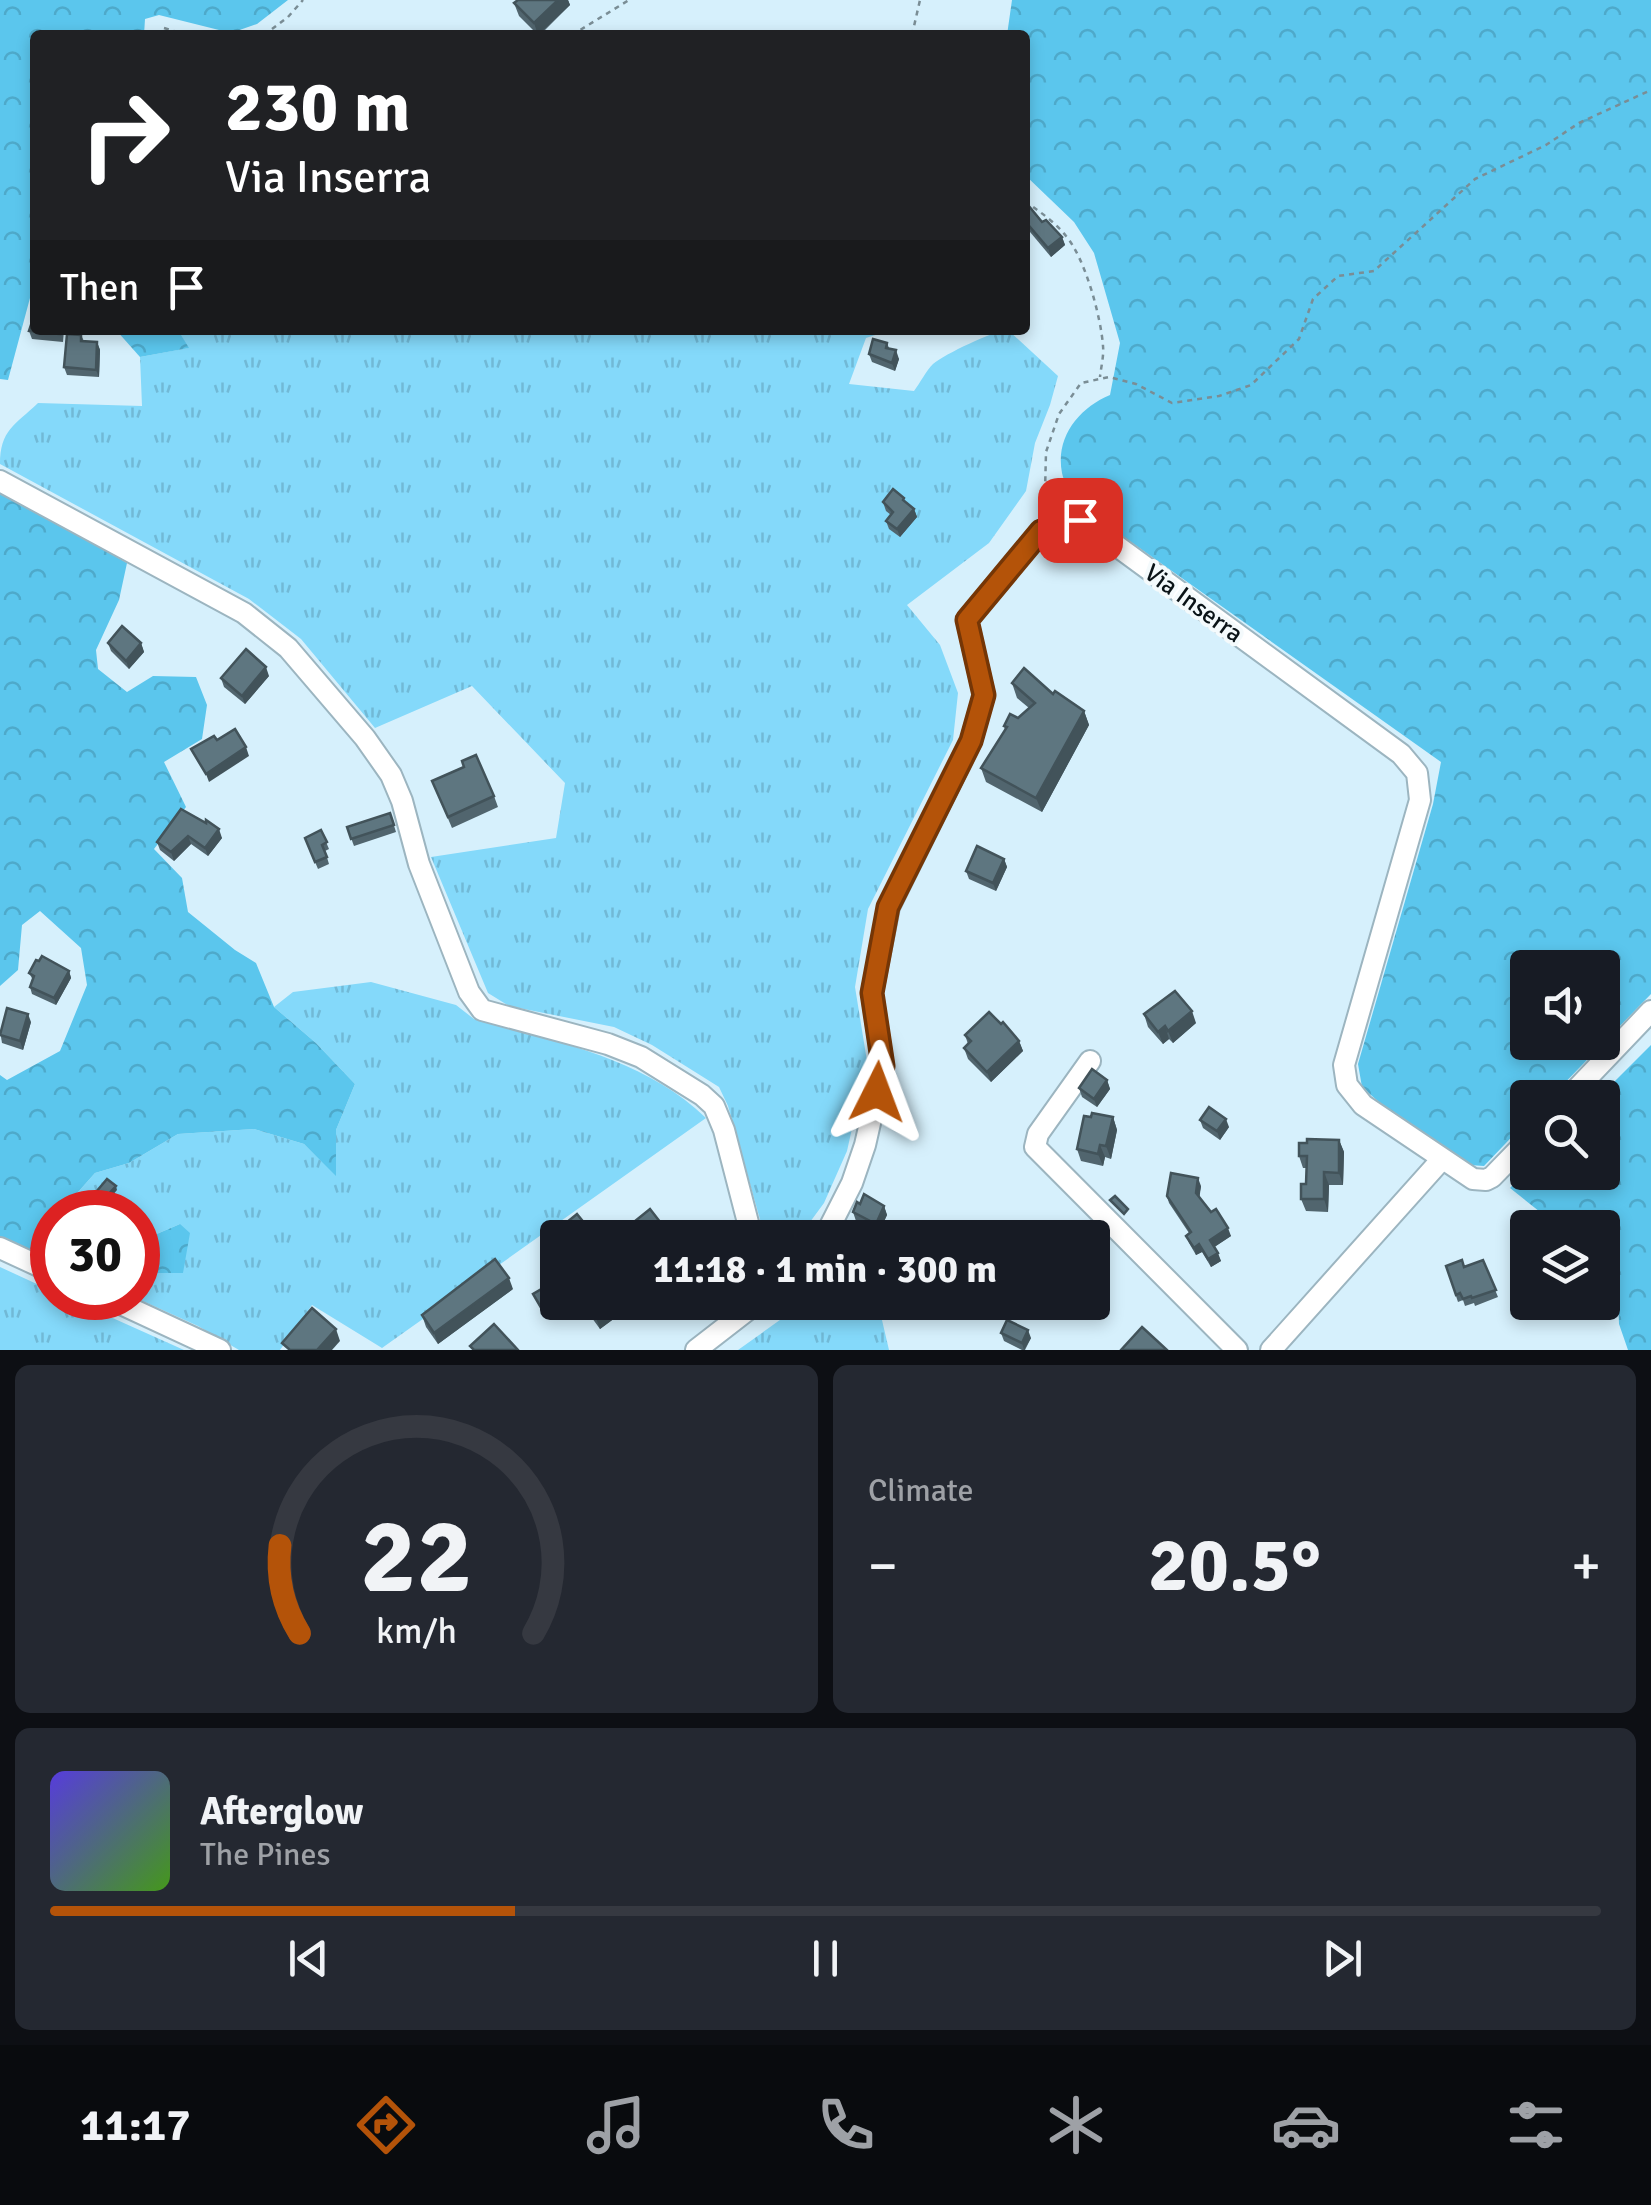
<!DOCTYPE html>
<meta charset="utf-8">
<style>
:root{--surface:#171b24;--page:#242831;--text:#f1f3f6;--muted:#9ea1a6;--line:#363941;--accent:#b45309}
body{margin:0;font-family:Signika,sans-serif;background:var(--page);color:var(--text);height:100vh;display:flex;flex-direction:column;font-size:38px;white-space:nowrap}
*{box-sizing:border-box;margin:0}
p{font-size:32px;color:var(--muted)}
.icon{flex:none;width:55px;height:55px;fill:none;stroke:currentColor;stroke-width:2;stroke-linecap:round;stroke-linejoin:round}
.map{position:relative;height:1350px;overflow:hidden}
.details{display:flex;flex-direction:column;gap:15px;padding:15px;background:#0d0f14;flex:1}
.details>*{flex:none}
.banner{position:absolute;left:30px;top:30px;width:1000px;height:305px;border-radius:10px;box-shadow:0 5px 15px #0003;background:#202124;color:#fff;overflow:hidden}
.controls{position:absolute;left:1510px;top:950px;display:grid;gap:20px}
.controls a{display:grid;place-items:center;width:110px;height:110px;border-radius:10px;background:var(--surface);box-shadow:0 5px 15px #0003;font-size:50px}
.speed{position:absolute;left:30px;top:1190px;display:flex;gap:20px;font-size:50px;font-weight:700;text-align:center}
.speed>*{display:grid;place-content:center;width:130px;height:130px;border-radius:50%;background:var(--surface);box-shadow:0 5px 15px #0003;line-height:1}
.speed .limit{border:15px solid #d22;background:#fff;color:#111}
.pin{position:absolute;display:grid;place-items:center;width:85px;height:85px;color:#fff;margin:-42px;border-radius:20px;box-shadow:0 5px 15px #0006}
.me{position:absolute;width:110px;margin:-55px;rotate:3deg;stroke-linejoin:round;filter:drop-shadow(0 0 8px #0008)}
.turn{display:flex;align-items:center;gap:35px;height:210px;padding:0 30px;font-size:45px}
.turn .icon{width:130px;height:130px;stroke-width:2.5}
.turn b{display:block;font-size:70px;line-height:85px}
.then{display:flex;align-items:center;height:95px;padding:0 30px;background:#0003;gap:20px;font-size:38px}
.big{font-size:75px;font-weight:700;line-height:1.1}
.details .tile{flex:1;display:flex;flex-direction:column;justify-content:center;gap:15px;min-width:0;padding:0 35px;border-radius:15px;background:var(--page)}
.details .dial{align-items:center;gap:0}
.dial svg{height:260px;overflow:visible;fill:none;stroke:var(--line);stroke-width:7;stroke-linecap:round;text-anchor:middle}
.dial text{fill:var(--text);stroke:none}
.song{display:flex;align-items:center;gap:30px}
.cover{width:120px;height:120px;border-radius:15px;background:linear-gradient(135deg,hsl(250 70% 55%),hsl(100 70% 35%))}
.played{height:10px;border-radius:5px;background:linear-gradient(90deg,var(--accent) 30%,var(--line) 30%)}
.keys{display:flex;justify-content:space-around;direction:ltr}
.heat{display:flex;justify-content:space-between;align-items:center;font-size:55px;direction:ltr}
.details .tiles{flex:1;display:grid;gap:15px;grid-template-columns:1fr 1fr}
.tile:last-child{grid-column:span 2}
.trip{position:absolute;left:540px;top:1220px;width:570px;height:100px;border-radius:10px;background:var(--surface);box-shadow:0 5px 15px #0003;font-weight:700;line-height:100px;text-align:center}
.dock{display:flex;height:160px;justify-content:space-around;align-items:center;background:#090b0e;color:var(--muted)}
.dock .icon{width:70px;height:70px}
.dock .current{color:var(--accent)}
.dock b{font-size:45px;color:var(--text)}
.map>svg:first-child{display:block}
</style>
<div class="map">
<svg width="1651" height="1350" viewBox="0 0 1651 1350">
<defs>
<pattern id="grass-tufts" width="24" height="20" patternUnits="userSpaceOnUse" patternTransform="scale(2.5)"><rect width="24" height="20" fill="#84d9fa"/><path d="M3 7l-1-3M5 7V3M7 7l1-3M15 17l-1-3M17 17v-4M19 17l1-3" fill="none" stroke="#71b9d6"/></pattern>
<pattern id="forest-crowns" width="20" height="18" patternUnits="userSpaceOnUse" patternTransform="scale(2.5)"><rect width="20" height="18" fill="#5bc6ed"/><path d="M2 6a3 3 0 1 1 6 0M12 15a3 3 0 1 1 6 0" fill="none" stroke="#4ea9ca"/></pattern>
</defs>
<rect width="100%" height="100%" fill="#d6f0fc"/>
<g fill="url(#grass-tufts)">
<path d="M178,330H890L866,338L849,384L914,391C920,383 926,371 933,364C945,354 993,331 1008,330L1058,376L1050,405L1035,443L1026,491L989,543L907,605L940,645L958,693L953,740L868,909L855,987L867,1061L847,1151L824,1203L799,1237H765L728,1106L719,1087L652,1045L614,1027L509,1006L488,993L431,857L556,838L565,783L472,686L375,728L301,639L249,599L0,464C0,430 15,425 38,403L142,406L140,357L188,348Z"/>
<path d="M371,982L456,1005L474,1019C555,1042 643,1057 706,1118L382,1348L312,1305L280,1350H239L198,1326L136,1298L138,1276L180,1224L138,1242V1212H76L71,1200L95,1173L129,1163L178,1134L254,1129L304,1144L336,1175V1130L355,1084L316,1043L274,1007L293,992Z"/>
<path d="M0,1267L52,1291V1298H68L184,1350H0Z"/>
<path d="M801,1302L878,1303L889,1350H738L794,1310Z"/>
</g>
<g fill="url(#forest-crowns)" fill-rule="evenodd">
<path d="M0,0H288L257,24L231,33L159,15L145,19L144,35H35V297L30,298L8,380L0,379Z"/>
<path d="M1012,0H1651V994L1551,1097L1528,1098L1527,1121L1484,1166L1469,1165L1381,1104L1362,1087L1358,1064L1433,804L1441,762L1076,503C1071,494 1064,483 1062,473C1055,437 1079,408 1110,395L1120,343L1094,253L1074,222L1025,175V35H1007ZM1528,968H1602V1042H1528Z"/>
<path d="M116,330H178L189,348L140,357Z"/>
<path d="M0,492L32,508L127,563L119,600L96,650L98,669L127,692L153,676L196,677L207,705L202,739L164,762L186,807L154,849L182,878L188,912L235,950L256,963L274,1007L316,1043L355,1084L336,1130V1176L304,1144L254,1129L178,1134L129,1163L95,1173L71,1200L76,1212H52V1260L0,1237V1075L7,1080L60,1051L87,985L81,948L40,911L22,925L18,970L0,986Z"/>
<path d="M1651,1045V1350H1628L1619,1324L1617,1277L1603,1264L1602,1228L1559,1227L1510,1188L1527,1170L1528,1172H1602V1098L1599,1097Z"/>
<path d="M180,1224L190,1233L183,1273H142L138,1276V1242Z"/>
</g>
<g fill="none" stroke-linecap="round" stroke-linejoin="round">
<g stroke="#9cb5c0" stroke-width="24">
<g id="minor">
<path d="M0,481L244,613L288,648L365,738L391,775L402,801L419,864L469,992L482,1010L608,1044L641,1057L702,1095L714,1106L724,1130L752,1238"/>
<path d="M1090,1061L1038,1134L1035,1147L1237,1350"/>
<path d="M1568,1098L1651,1011"/>
<path d="M824,1238L852,1183L865,1145L883,1066L872,993L889,907L971,741L984,695L967,620L1041,531L1080,519L1401,754L1417,773L1420,800L1344,1065L1347,1085L1363,1105L1473,1179L1486,1180L1492,1177L1528,1140"/>
<path d="M0,1248L52,1272"/>
<path d="M108,1298L220,1350"/>
<path d="M696,1350L758,1302"/>
<path d="M1271,1350L1442,1159"/>
</g>
</g>
<g stroke="#7a8d95" stroke-width="2.5" stroke-dasharray="5 5" stroke-linecap="butt">
<path d="M164,28L186,35"/>
<path d="M264,35L288,17L303,0"/>
<path d="M572,35L629,0"/>
<path d="M912,35L920,0"/>
<path d="M1025,201C1040,212 1055,222 1066,236C1085,258 1101,317 1103,346C1104,356 1101,367 1100,377"/>
<path d="M1057,507L1045,492L1046,452L1059,414L1081,383L1109,377L1136,384L1172,403L1219,396L1251,385L1299,339L1313,299L1338,276L1374,271L1475,179L1546,145L1579,123L1651,90"/>
</g>
<use href="#minor" stroke="#fff" stroke-width="20"/>
</g>
<g fill="#51656e">
<path d="M518,0H568L570,5L540,35H538L519,16L514,3Z"/>
<path d="M1025,207L1062,237L1065,245L1051,257L1025,226Z"/>
<path d="M64,330L63,342L32,339L29,331Z"/>
<path d="M81,335L84,341L97,342L100,350L99,377L67,375L64,367Z"/>
<path d="M887,343L889,348L899,359L895,371L872,362L869,354Z"/>
<path d="M883,502L906,503L914,509L917,517L900,537L889,529L886,521L891,515L886,511Z"/>
<path d="M108,643H141L144,652L129,669L111,651Z"/>
<path d="M269,676L245,704L224,687L221,678Z"/>
<path d="M1012,683L1053,694L1084,711L1089,725L1042,812L986,782L981,768L1005,730L1004,726L1018,718L1029,708L1017,698Z"/>
<path d="M464,767L494,796L498,807L452,828L432,781Z"/>
<path d="M181,809L222,838L208,856L191,844L174,861L160,850L157,842Z"/>
<path d="M390,813L396,832L354,846L347,827Z"/>
<path d="M321,830L329,849L325,851L329,864L318,869L305,838Z"/>
<path d="M1004,859L1007,867L996,891L969,879L966,871Z"/>
<path d="M69,971L71,978L56,1005L32,994L30,987L33,980L29,973Z"/>
<path d="M1144,1014L1196,1023L1173,1043L1169,1039L1163,1044L1148,1027Z"/>
<path d="M31,1022L23,1050L2,1043L0,1031Z"/>
<path d="M965,1035L1019,1041L1023,1051L991,1082L968,1059L964,1048L968,1044Z"/>
<path d="M1107,1080L1110,1089L1097,1107L1082,1097L1079,1088Z"/>
<path d="M1091,1117H1113L1117,1130L1111,1159L1105,1157L1103,1166L1081,1161L1077,1149Z"/>
<path d="M1200,1120L1229,1127L1220,1140L1203,1128Z"/>
<path d="M1339,1140L1344,1152L1343,1185H1329L1328,1212L1306,1211L1301,1199L1306,1184L1307,1168H1303L1299,1156L1307,1143Z"/>
<path d="M1201,1186L1199,1197L1231,1236L1214,1247L1221,1261L1211,1267L1202,1252L1196,1255L1189,1243L1186,1236L1189,1233L1169,1203L1167,1196Z"/>
<path d="M884,1206L887,1215L879,1232L856,1221L853,1212Z"/>
<path d="M1483,1260L1498,1297L1475,1306L1474,1303L1465,1306L1463,1300L1458,1302L1446,1266L1464,1267Z"/>
<path d="M513,1289L438,1344L426,1327L422,1315Z"/>
<path d="M533,1294L556,1304L557,1308L545,1316Z"/>
<path d="M575,1302H620L623,1312L600,1329L592,1318L589,1320Z"/>
<path d="M1578,1302L1574,1318L1547,1311L1544,1303Z"/>
<path d="M1001,1333L1031,1338L1025,1350H1022L1004,1341Z"/>
</g>
<g fill="#42535a">
<path d="M558,0H568L570,5L538,35L534,23Z"/>
<path d="M1062,237L1065,245L1051,257L1048,248Z"/>
<path d="M97,342L100,350L99,377L96,370Z"/>
<path d="M896,350L899,359L895,371L892,363Z"/>
<path d="M914,509L917,517L900,537L897,529Z"/>
<path d="M141,643L144,652L129,669L126,661Z"/>
<path d="M266,667L269,676L245,704L242,696Z"/>
<path d="M1084,711L1089,725L1042,812L1036,798Z"/>
<path d="M246,747L249,756L209,782L206,774Z"/>
<path d="M219,829L222,838L208,856L205,848Z"/>
<path d="M188,836L191,844L174,861L171,852Z"/>
<path d="M1004,859L1007,867L996,891L993,883Z"/>
<path d="M69,971L71,978L56,1005L54,998Z"/>
<path d="M1192,1011L1196,1023L1173,1043L1168,1031Z"/>
<path d="M28,1014L31,1022L23,1050L20,1041Z"/>
<path d="M1165,1026L1169,1039L1163,1044L1158,1032Z"/>
<path d="M1019,1041L1023,1051L991,1082L987,1072Z"/>
<path d="M1107,1080L1110,1089L1097,1107L1094,1099Z"/>
<path d="M1113,1117L1117,1130L1111,1159L1106,1146Z"/>
<path d="M1226,1119L1229,1127L1220,1140L1217,1131Z"/>
<path d="M1339,1140L1344,1152L1343,1185L1339,1173Z"/>
<path d="M1100,1145L1105,1157L1103,1166L1098,1154Z"/>
<path d="M1324,1172L1329,1185L1328,1212L1324,1199Z"/>
<path d="M1198,1178L1201,1186L1199,1201L1196,1193Z"/>
<path d="M116,1186L117,1190L106,1203L104,1199Z"/>
<path d="M884,1206L887,1215L879,1232L876,1224Z"/>
<path d="M664,1227L667,1235L664,1238H651Z"/>
<path d="M1228,1228L1231,1236L1213,1248L1210,1240Z"/>
<path d="M590,1230L592,1238H580Z"/>
<path d="M1199,1244L1202,1252L1196,1255L1194,1248Z"/>
<path d="M1218,1253L1221,1261L1211,1267L1208,1259Z"/>
<path d="M509,1278L513,1289L438,1344L434,1333Z"/>
<path d="M616,1302H620L623,1312L600,1329L596,1318Z"/>
<path d="M1572,1302H1578L1574,1318L1571,1309Z"/>
<path d="M587,1306L592,1318L589,1320L585,1308Z"/>
<path d="M336,1329L340,1341L332,1350H317Z"/>
<path d="M1028,1330L1031,1338L1024,1350L1022,1343Z"/>
</g>
<g fill="#5e7680" stroke="#42535a" stroke-width="2.5">
<path d="M518,0H558L534,23L514,3Z"/>
<path d="M1028,205L1042,222L1046,220L1062,237L1048,248L1025,221V207Z"/>
<path d="M35,313V330H60V334L29,331Z"/>
<path d="M67,334L81,335V341L97,342L96,370L64,367Z"/>
<path d="M873,339L887,343L886,348L896,350L892,363L869,354Z"/>
<path d="M893,489L904,498L903,500L914,509L897,529L886,521L893,512L883,502Z"/>
<path d="M122,626L141,643L126,661L108,643Z"/>
<path d="M246,649L266,667L242,696L221,678Z"/>
<path d="M1024,668L1053,694L1055,691L1084,711L1036,798L981,768L1007,727L1004,726L1010,714L1018,718L1035,703L1012,683Z"/>
<path d="M235,729L246,747L206,774L191,749L214,736L217,740Z"/>
<path d="M476,755L494,796L448,817L432,781L464,767L462,761Z"/>
<path d="M181,809L206,823V820L219,829L205,848L188,836L171,852L157,842Z"/>
<path d="M390,813L394,825L351,839L347,827Z"/>
<path d="M321,830L327,842L322,845L327,857L315,862L305,838Z"/>
<path d="M977,846L1004,859L993,883L966,871Z"/>
<path d="M42,956L69,971L54,998L30,987L34,976L29,973L36,960L39,961Z"/>
<path d="M1175,991L1192,1011L1168,1031L1165,1026L1158,1032L1144,1014Z"/>
<path d="M7,1008L28,1014L20,1041L0,1035Z"/>
<path d="M989,1012L1001,1024L1003,1022L1019,1041L987,1072L964,1048L971,1041L965,1035Z"/>
<path d="M1092,1069L1107,1080L1094,1099L1079,1088Z"/>
<path d="M1209,1107L1226,1119L1217,1131L1200,1120Z"/>
<path d="M1092,1113L1113,1117L1106,1146L1100,1145L1098,1154L1077,1149L1084,1116L1091,1117Z"/>
<path d="M1307,1139L1339,1140V1173L1324,1172V1199H1301V1184H1306L1307,1156H1299V1143H1307Z"/>
<path d="M1171,1173L1198,1178L1196,1193L1211,1212L1216,1209L1228,1228L1210,1240L1218,1253L1208,1259L1199,1244L1194,1248L1186,1236L1191,1232L1167,1196Z"/>
<path d="M107,1179L116,1186L104,1199L96,1192Z"/>
<path d="M864,1194L884,1206L876,1224L853,1212L857,1202L860,1204Z"/>
<path d="M1115,1196L1128,1209L1124,1214L1110,1200Z"/>
<path d="M650,1209L664,1227L651,1238H614Z"/>
<path d="M577,1214L590,1230L580,1238H561L556,1231Z"/>
<path d="M888,1223L909,1238H878Z"/>
<path d="M924,1228L938,1238H920Z"/>
<path d="M495,1259L509,1278L434,1333L422,1315Z"/>
<path d="M1462,1260L1464,1267L1483,1260L1496,1290L1472,1298L1471,1296L1463,1299L1460,1293L1456,1295L1446,1266Z"/>
<path d="M545,1287L556,1304L543,1311L533,1294Z"/>
<path d="M580,1302H616L596,1318L587,1306L585,1308Z"/>
<path d="M1544,1302H1572L1571,1309Z"/>
<path d="M312,1308L336,1329L317,1350H290L282,1343Z"/>
<path d="M1007,1320L1028,1330L1022,1343L1001,1333Z"/>
<path d="M494,1324L518,1350H474L470,1346Z"/>
<path d="M1142,1327L1167,1350H1121Z"/>
</g>
<g fill="none" stroke-linecap="round" stroke-linejoin="round">
<g stroke="#753606" stroke-width="25">
<path id="route" d="M877,1092L883,1066L872,993L888,907L971,741L984,695L967,620L1041,531L1080,520"/>
</g>
<use href="#route" stroke="#b45309" stroke-width="18"/>
</g>
<g text-anchor="middle" dominant-baseline="central" stroke-width="8" stroke-linejoin="round" paint-order="stroke">
<g font-size="25" fill="#0a1317" stroke="#f4fafc">
<text transform="translate(1194 603) rotate(36)">Via Inserra</text>
</g>
</g>
</svg>
<div class="controls">
<a><svg class="icon" aria-label="sound" viewBox="0 0 24 24"><path d="M4 9h4l5-4v14l-5-4H4zM17 9q2 3 0 6"/></svg></a>
<a><svg class="icon" aria-label="search" viewBox="0 0 24 24"><circle cx="10" cy="10" r="6"/><path d="M15 15l6 6"/></svg></a>
<a><svg class="icon" aria-label="layers" viewBox="0 0 24 24"><path d="M12 4l9 5-9 5-9-5zM3 14l9 5 9-5"/></svg></a>
</div>
<div class="speed"><div class="limit">30</div></div>
<div class="pin" style="left:1080px;top:520px;background:#d93025"><svg class="icon" aria-label="arrive" viewBox="0 0 24 24"><path d="M6 21V4h12l-3 4 3 4H6"/></svg></div>
<svg class="me" style="left:877px;top:1092px" viewBox="-20 -20 40 40"><path d="M0-17L14 15 0 8-14 15z" fill="#b45309" stroke="#fff" stroke-width="4"/></svg>
<div class="trip">11:18 · 1 min · 300 m</div>
<div class="banner">
<div class="turn"><svg class="icon" aria-label="right" viewBox="0 0 24 24"><path d="M7 20v-9h11M14 6l5 5-5 5"/></svg><div><b>230 m</b>Via Inserra</div></div>
<div class="then">Then<svg class="icon" aria-label="arrive" viewBox="0 0 24 24"><path d="M6 21V4h12l-3 4 3 4H6"/></svg></div>
</div>
</div>
<section class="details">
<div class="tiles">
<div class="tile dial"><svg viewBox="0 0 100 80">
<path d="M14 69A42 42 0 1 1 86 69"/>
<path d="M14 69A42 42 0 0 1 8 42" stroke="#b45309"/>
<text x="50" y="56" font-size="32" font-weight="700">22</text>
<text x="50" y="72" font-size="11">km/h</text>
</svg></div>
<div class="tile"><p>Climate</p>
<div class="heat"><a>−</a><b class="big">20.5°</b><a>+</a></div>
</div>
<div class="tile">
<div class="song"><i class="cover"></i><div><b>Afterglow</b><p>The Pines</p></div></div>
<div class="played"></div>
<div class="keys"><svg class="icon" aria-label="previous" viewBox="0 0 24 24"><path d="M18 5L8 12l10 7zM5 5v14"/></svg><svg class="icon" aria-label="pause" viewBox="0 0 24 24"><path d="M8 5v14M16 5v14"/></svg><svg class="icon" aria-label="next" viewBox="0 0 24 24"><path d="M6 5l10 7-10 7zM19 5v14"/></svg></div>
</div>
</div>
</section>
<nav class="dock">
<b>11:17</b>
<svg class="icon current" aria-label="directions" viewBox="0 0 24 24"><path d="M12 3l9 9-9 9-9-9zM9 14v-3h6M13 9l2 2-2 2"/></svg>
<svg class="icon" aria-label="music" viewBox="0 0 24 24"><path d="M9 18V5l10-2v13"/><circle cx="6" cy="18" r="3"/><circle cx="16" cy="16" r="3"/></svg>
<svg class="icon" aria-label="phone" viewBox="0 0 24 24"><path d="M5 4h4l2 5-3 2q2 4 5 5l2-3 5 2v4C11 20 4 13 5 4z"/></svg>
<svg class="icon" aria-label="climate" viewBox="0 0 24 24"><path d="M12 3v18M4 7l16 10M4 17L20 7"/></svg>
<svg class="icon" aria-label="car" viewBox="0 0 24 24"><path d="M5 17H2v-5l4-1 3-4h7l3 4 3 1v5h-3M9 17h6M6 11h13"/><circle cx="7" cy="17" r="2"/><circle cx="17" cy="17" r="2"/></svg>
<svg class="icon" aria-label="filters" viewBox="0 0 24 24"><path d="M4 7h16M4 17h16"/><circle cx="9" cy="7" r="2"/><circle cx="15" cy="17" r="2"/></svg>
</nav>
